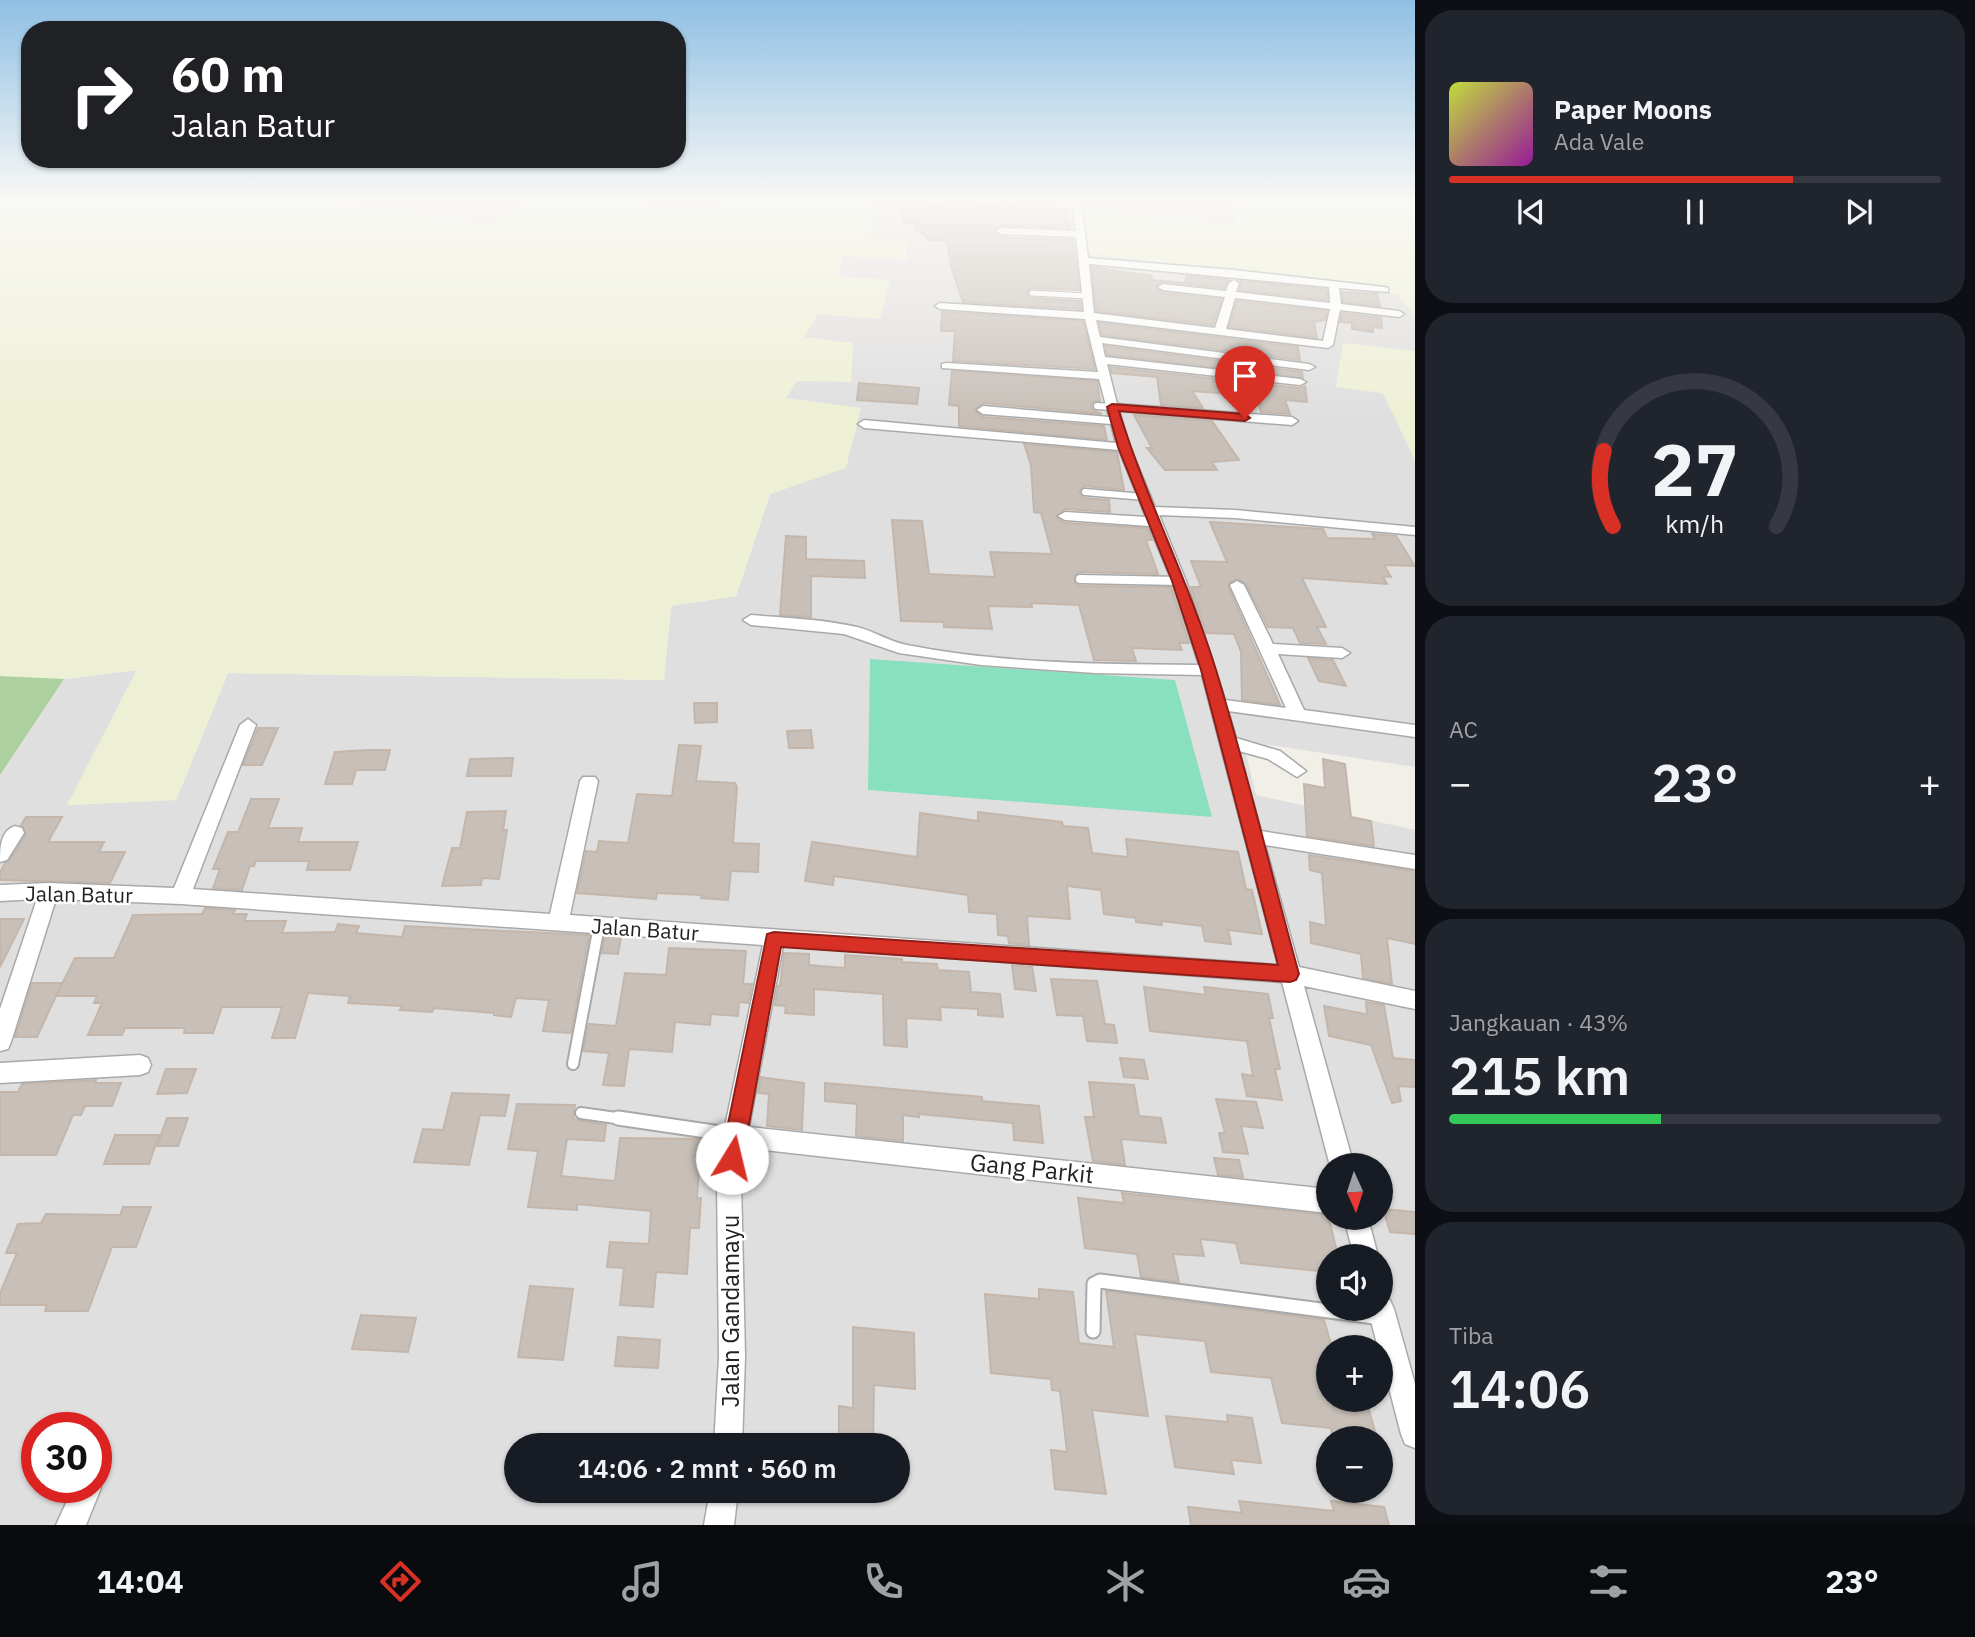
<!DOCTYPE html>
<html lang="id">
<meta charset="utf-8">
<style>
:root{--surface:#171b24;--page:#20242c;--text:#f1f3f6;--muted:#9ea1a6;--line:#363941;--accent:#d93025}
body{margin:0;font-family:"IBM Plex Sans",sans-serif;background:var(--page);color:var(--text);height:100vh;display:flex;flex-direction:column;font-size:26px;white-space:nowrap}
*{box-sizing:border-box;margin:0}
p{font-size:23px;color:var(--muted)}
.icon{flex:none;width:38px;height:38px;fill:none;stroke:currentColor;stroke-width:2;stroke-linecap:round;stroke-linejoin:round}
.map{position:relative;flex:1;overflow:hidden}
.panel{display:flex;flex-direction:column;gap:10px;padding:10px;background:#0d0f14;width:560px}
.panel>*{flex:none}
.guide{position:absolute;left:21px;top:21px;width:665px;height:147px;border-radius:28px;box-shadow:0 2px 5px #0004;background:#202124;color:#fff;overflow:hidden}
.needle{width:46px;rotate:177deg}
.tools{position:absolute;left:1316px;top:1153px;display:grid;gap:14px}
.tools a{display:grid;place-items:center;width:77px;height:77px;border-radius:50%;background:var(--surface);box-shadow:0 2px 5px #0004;font-size:35px}
.speed{position:absolute;left:21px;top:1412px;display:flex;gap:14px;font-size:35px;font-weight:700;text-align:center}
.speed>*{display:grid;place-content:center;width:91px;height:91px;border-radius:50%;background:var(--surface);box-shadow:0 2px 5px #0004;line-height:1}
.speed .limit{border:10px solid #d22;background:#fff;color:#111}
.pin{position:absolute;display:grid;place-items:center;width:60px;height:60px;color:#fff;margin:-72px -30px;border-radius:50% 50% 50% 0;rotate:-45deg;box-shadow:0 0 7px #0007}
.pin .icon{rotate:45deg}
.me{position:absolute;width:77px;margin:-38px;rotate:9deg;stroke-linejoin:round;filter:drop-shadow(0 0 5px #0008)}
.turn{display:flex;align-items:center;gap:24px;height:147px;padding:0 35px;font-size:32px}
.turn .icon{width:91px;height:91px;stroke-width:2.5}
.turn b{display:block;font-size:49px;line-height:60px}
.big{font-size:52px;font-weight:600;line-height:1.1}
.panel .tile{flex:1;display:flex;flex-direction:column;justify-content:center;gap:10px;min-width:0;padding:0 24px;border-radius:28px;background:var(--page)}
.panel .dial{align-items:center;gap:0}
.dial svg{height:182px;overflow:visible;fill:none;stroke:var(--line);stroke-width:7;stroke-linecap:round;text-anchor:middle}
.dial text{fill:var(--text);stroke:none}
.song{display:flex;align-items:center;gap:21px}
.cover{width:84px;height:84px;border-radius:10px;background:linear-gradient(135deg,hsl(70 70% 55%),hsl(300 70% 35%))}
.played{height:7px;border-radius:4px;background:linear-gradient(90deg,var(--accent) 70%,var(--line) 70%)}
.keys{display:flex;justify-content:space-around;direction:ltr}
.heat{display:flex;justify-content:space-between;align-items:center;font-size:38px;direction:ltr}
.charge{height:10px;border-radius:5px;background:linear-gradient(90deg,#34c759 43%,var(--line) 0)}
.trip{position:absolute;left:504px;top:1433px;width:406px;height:70px;border-radius:35px;background:var(--surface);box-shadow:0 2px 5px #0004;font-weight:600;line-height:70px;text-align:center}
.dock{display:flex;height:112px;justify-content:space-around;align-items:center;background:#090b0e;color:var(--muted)}
.dock .icon{width:49px;height:49px}
.dock .current{color:var(--accent)}
.dock b{font-size:32px;color:var(--text)}
main{display:flex;flex:1;min-height:0}
.map>svg:first-child{display:block}
</style>
<main>
<div class="map">
<svg width="1415" height="1525" viewBox="0 0 1415 1525">
<rect width="100%" height="100%" fill="#f2efe9"/>
<g fill="#e0dfdf" fill-rule="evenodd">
<path d="M333,201H549L524,203L489,225Z"/>
<path d="M647,201H724L716,212L643,208Z"/>
<path d="M875,201H1234L1237,225L1077,211L1081,252L1397,294L1415,315V351L1343,344L1336,386L1383,393L1415,460V767L1243,741L1256,795L1415,830V1525H0V775L64,679L137,670L68,805L176,800L228,673L664,680L671,606L736,596L770,494L846,467L785,399L797,381H851L803,337L838,276L843,255L870,238ZM1328,1166H1381V1218H1328ZM1328,1256H1381V1309H1328ZM1328,1348H1381V1400H1328ZM37,1428H96V1488H37ZM1328,1438H1381V1491H1328ZM516,1446H898V1491H516Z"/>
</g>
<g fill="#eef0d5">
<path d="M0,201H333L489,225L524,203L549,201H647L644,209L716,212L724,201H875L870,238L906,242L907,260L843,256L838,276L890,280L880,319L818,314L804,337L853,343L851,382L797,381L786,398L861,408L846,468L770,494L736,596L671,606L664,680L228,673L176,800L67,805L137,670L64,679L0,676Z"/>
<path d="M1234,201H1415V315L1397,294L1081,252L1077,211L1236,225Z"/>
<path d="M1343,343L1415,351V460L1383,393L1336,387Z"/>
</g>
<path fill="#add19e" d="M0,676L64,679L0,775Z"/>
<path fill="#88e0be" d="M870,659L1175,680L1212,817L868,790Z"/>
<g fill="#c7bfb8" stroke="#c4b6ab" stroke-width="2">
<path d="M901,201L1065,211L1070,228L1001,225L994,232L1001,237L1073,240L1079,290L1032,288L1027,293L1032,298L1080,301L1081,309L963,302L951,266L947,241L928,240L924,233L916,232L915,223H903Z"/>
<path d="M1092,267L1152,276L1151,280L1185,283L1187,276L1229,280L1224,288L1163,281L1156,286L1163,293L1222,299L1213,325L1096,311Z"/>
<path d="M1241,281L1324,289L1327,290V300L1240,290Z"/>
<path d="M1342,292L1377,294L1380,306L1343,302Z"/>
<path d="M1237,301L1327,311L1325,320L1314,322L1317,338L1229,327Z"/>
<path d="M942,312L1083,321L1095,369L953,361L955,331H941Z"/>
<path d="M1342,313L1381,318L1382,328L1373,327V332L1352,329V323L1340,322Z"/>
<path d="M1099,323L1298,347L1300,360L1102,335Z"/>
<path d="M1105,346L1302,372L1303,378L1107,355Z"/>
<path d="M1110,367L1300,388L1305,386L1307,402L1285,400L1290,414L1261,412L1256,396L1192,391L1203,408L1161,405L1157,377L1112,373Z"/>
<path d="M952,371L1097,381L1100,401H1094L1091,406L1093,410L1102,414L983,403L975,411L983,417L1104,426L1107,440L959,426V406L949,405Z"/>
<path d="M859,383L919,388L917,404L857,400Z"/>
<path d="M1134,415L1212,421L1239,460L1212,462L1217,470H1165L1147,448H1152Z"/>
<path d="M1024,444L1117,452L1124,490L1085,486L1079,491L1084,498L1109,500L1110,512L1065,509L1056,517L1065,523L1147,528L1152,540H1146L1158,574L1080,572L1075,575L1074,582L1080,586L1171,587L1189,643H1179L1182,650L1132,648L1136,661L1094,660L1079,605L1031,603L1032,607L988,606L992,629L944,627V622L901,621L892,520L922,521L929,574L995,577L990,552L1052,554L1041,513L1034,512L1031,465Z"/>
<path d="M1210,522L1323,529L1327,538L1375,539L1372,534L1396,536L1415,566L1384,565L1391,577L1383,576L1387,584L1302,578L1326,627H1317L1326,644L1300,643L1293,628L1268,627L1246,584L1238,579L1229,583L1228,586L1280,705L1242,700L1241,652L1234,634L1206,633L1191,587H1201L1191,561L1227,562Z"/>
<path d="M786,536L806,537V559L864,561L865,578L811,576V617L780,615Z"/>
<path d="M1308,658L1333,660L1346,686L1319,681Z"/>
<path d="M694,703H717V722L695,723Z"/>
<path d="M258,728H278L262,765H243Z"/>
<path d="M811,730L813,748H789L787,731Z"/>
<path d="M679,745L701,746L696,781L735,783L737,787L733,843L759,844L758,872L731,871L728,900L701,898L702,895L657,893L656,899L577,893L586,851L597,852L599,841L628,843L637,794L672,796Z"/>
<path d="M369,750H390L385,770H356L352,784H325L335,752Z"/>
<path d="M513,758L511,776H467L470,759Z"/>
<path d="M1323,759L1345,764L1351,817L1371,821L1374,846L1307,836L1304,784L1325,788Z"/>
<path d="M251,799H279L268,828H302L298,842H358L350,870H307L309,861H256L254,866H250L242,890L213,888L220,869H213L228,832H238Z"/>
<path d="M506,811L503,830H507L499,879L482,878L481,885L442,886L452,848H460L467,812Z"/>
<path d="M978,812L1062,822L1063,826L1088,828L1092,853L1128,857L1126,839L1238,852L1246,889L1252,890L1262,934L1228,930L1231,944L1205,941L1202,926L1161,921L1162,925L1136,922V918L1104,914L1101,890L1067,886L1070,919L1027,916L1029,945L1009,943L1008,936L998,935L997,914L969,912L968,895L834,876L833,885L805,881L812,842L917,857L920,813L978,821Z"/>
<path d="M26,817H62L48,842H104L99,852H125L110,883L0,880V872L5,863L9,861L26,834L21,825Z"/>
<path d="M1309,855L1415,871V944L1387,938L1392,984L1363,978L1361,954L1311,943L1310,922L1326,926L1322,873L1310,870Z"/>
<path d="M205,908L235,910L233,914H247L244,921H286L282,933L335,932L338,924L359,926L356,933L402,937L405,926L589,935L571,1033L543,1031L549,1000L516,998L511,1017L494,1015V1013L434,1008L432,1012L400,1010L402,1006L348,1003L350,996L308,993L295,1038H272L282,1007H222L213,1033H184L185,1028H125L122,1035H88L102,1003H94L97,996H56L75,958H114L133,915L202,914Z"/>
<path d="M0,919H24L0,967Z"/>
<path d="M605,936L621,938L618,954L602,953Z"/>
<path d="M669,948L746,951L743,984H752L748,1003L739,1002L738,1016L711,1014L710,1025L675,1022L672,1052L629,1049L624,1086L603,1085L609,1053L583,1051L589,1024L616,1026L625,973L666,975Z"/>
<path d="M784,953L809,954V965L845,968V955L902,959V962L937,964L938,970L969,972L971,992L1000,994L1003,1017L978,1015V1009L940,1007L941,1020L906,1018L907,1047L884,1045L883,994L814,989V1015L785,1013L786,1006L775,1005L778,986H780Z"/>
<path d="M1012,965L1032,967L1036,991L1015,989Z"/>
<path d="M1051,979L1097,981L1105,1024L1114,1025L1117,1043L1087,1041L1083,1016L1057,1015Z"/>
<path d="M32,983H62L37,1037H15Z"/>
<path d="M1144,987L1206,995L1204,987L1268,994L1273,1018H1269L1280,1069H1275L1282,1100L1247,1096L1242,1074L1253,1076L1247,1041L1150,1031Z"/>
<path d="M1366,1002L1384,1005L1393,1058L1415,1060V1087L1398,1086L1401,1101L1392,1103L1371,1045L1329,1036L1324,1006L1365,1014H1367Z"/>
<path d="M1120,1058L1144,1060L1148,1079L1124,1077Z"/>
<path d="M166,1069H196L187,1093L157,1094Z"/>
<path d="M761,1077L804,1083L802,1130L767,1126L769,1094L758,1093Z"/>
<path d="M96,1080L95,1083H121L112,1106H85L81,1115H73L56,1155H0V1092H18L22,1084Z"/>
<path d="M1089,1082L1134,1085L1139,1116L1161,1118L1166,1143L1121,1139L1125,1165L1093,1161L1085,1117H1094Z"/>
<path d="M825,1083L982,1097V1101L1039,1106L1043,1143L1014,1140L1013,1123L919,1114V1117L903,1115V1141L856,1136L857,1104L825,1101Z"/>
<path d="M452,1093L509,1095L505,1116L480,1115L469,1165L414,1162L423,1129L443,1130Z"/>
<path d="M1216,1099L1256,1102L1263,1128L1241,1126L1248,1154L1223,1152L1219,1133H1225Z"/>
<path d="M517,1104L575,1105L573,1119L606,1125L604,1141L567,1139L561,1176L615,1181L620,1138L701,1139L697,1198H701L699,1228H690L687,1274L656,1272L653,1307L620,1305L624,1268L607,1267L610,1242L649,1244L651,1211L577,1204V1210L528,1207L538,1151L508,1149Z"/>
<path d="M167,1118H188L178,1146H157Z"/>
<path d="M115,1135H159L149,1164H104Z"/>
<path d="M1214,1158L1239,1160L1243,1177L1218,1175Z"/>
<path d="M1122,1193L1328,1215L1338,1256H1328V1272L1241,1263L1236,1243L1200,1239L1204,1256L1173,1254L1179,1282L1141,1277L1137,1254L1085,1248L1078,1198L1124,1203Z"/>
<path d="M123,1207H151L136,1247H112L88,1311H45L47,1305H0V1293L17,1253H6L18,1224L41,1223L46,1214L120,1215Z"/>
<path d="M1383,1209L1415,1212V1234L1390,1232Z"/>
<path d="M530,1286L573,1289L563,1360L518,1357Z"/>
<path d="M1039,1289L1073,1292L1079,1343L1114,1347L1106,1291L1324,1320L1332,1348H1328V1400H1366L1377,1438L1332,1435L1331,1428L1282,1423L1271,1378L1211,1372L1205,1341L1135,1334L1148,1416L1092,1410L1106,1494L1055,1489L1051,1450L1067,1452L1060,1391L1052,1390L1051,1379L991,1373L985,1294L1039,1299Z"/>
<path d="M361,1315L416,1318L408,1352L352,1349Z"/>
<path d="M853,1327L914,1333L915,1389L874,1385L873,1446H839V1406L853,1408Z"/>
<path d="M618,1337L660,1340L658,1368L615,1366Z"/>
<path d="M1227,1415L1252,1418L1261,1463L1231,1460L1234,1474L1175,1467L1166,1416L1228,1422Z"/>
<path d="M1239,1501L1334,1511L1331,1501L1384,1507L1389,1525H1191L1188,1507L1242,1513Z"/>
</g>
<g fill="none" stroke-linecap="round" stroke-linejoin="round">
<g stroke="#a9a9a9" stroke-width="7">
<path id="service-far4" d="M1032,293L1086,296"/>
</g>
<g stroke="#a9a9a9" stroke-width="9">
<g id="service-far3">
<path d="M1097,406L1112,407"/>
<path d="M1085,492L1144,497"/>
</g>
</g>
<g stroke="#a9a9a9" stroke-width="11">
<path id="service-far2" d="M1080,579L1179,581"/>
</g>
<g stroke="#a9a9a9" stroke-width="14">
<g id="service-far1">
<path d="M573,1064L599,926"/>
<path d="M581,1113L630,1120"/>
</g>
</g>
<g stroke="#a9a9a9" stroke-width="17">
<g id="service">
<path d="M618,1118L734,1135"/>
<path d="M1093,1331L1094,1284L1100,1281L1382,1318"/>
</g>
</g>
<g stroke="#a9a9a9" stroke-width="3">
<g id="minor">
<path d="M948,201L1073,204V201H1081L1088,258L1234,270L1384,287L1388,288V292L1339,288L1341,304L1399,311L1404,314L1399,317L1340,310L1333,345L1328,348L1096,320L1100,337L1309,364L1315,367L1309,370L1102,343L1105,357L1300,379L1306,382L1300,385L1107,364L1117,404L1292,417L1298,421L1292,425L1119,411L1130,447L1155,507L1235,510L1415,527V535L1235,518L1159,515L1186,581L1225,700L1286,708L1230,585L1237,581L1244,585L1273,644L1342,648L1350,653L1342,658L1278,654L1304,710L1415,725V737L1228,711L1236,738L1280,751L1306,771L1297,777L1268,759L1239,751L1261,831L1415,855V869L1265,845L1299,967L1415,991V1009L1304,986L1354,1166H1330L1282,982L783,946L749,1127L1328,1189V1213L746,1148L741,1180L745,1357L742,1446H714L719,1357L717,1180L723,1136L763,945L181,904L56,899L11,1042L8,1049L0,1051V1009L37,899L0,901V885L49,883L174,888L240,725L248,719L256,725L193,889L550,914L580,781L583,777H595L598,781L570,915L1278,965L1202,675L1095,673L981,665L899,653L844,634L751,625L743,620L751,615C786,618 822,619 857,627C874,631 890,642 907,645C1003,664 1102,664 1199,665L1172,581L1149,526L1065,520L1058,516L1065,512L1146,517L1119,450L864,428L858,424L864,420L1116,443L1111,424L983,414L977,410L983,406L1109,417L1099,379L942,368V364L946,363L1098,372L1085,319L940,309L935,306L940,303L1084,312L1076,237L1001,234L996,231L1001,228L1076,231L1073,209ZM1089,264L1329,287L1330,303L1236,292L1239,283L1234,280L1229,283L1226,291L1163,284L1158,287L1163,290L1225,297L1215,328L1094,313ZM1235,298L1330,309L1323,341L1226,329Z"/>
<path d="M15,826L22,828L24,833L7,860L0,862C0,848 0,831 15,826Z"/>
<path d="M140,1055L148,1058L151,1065L148,1072L140,1075L0,1083V1063Z"/>
<path d="M1344,1218H1368L1378,1256H1354Z"/>
<path d="M1381,1296L1390,1300L1394,1309L1415,1384V1448L1405,1444L1401,1434L1381,1357V1348H1378L1368,1309H1381Z"/>
<path d="M97,1478L101,1488L86,1525H56L73,1488H96Z"/>
<path d="M710,1491H738L734,1525H704Z"/>
</g>
</g>
<use href="#service-far4" stroke="#fff" stroke-width="5"/>
<use href="#service-far3" stroke="#fff" stroke-width="6"/>
<use href="#service-far2" stroke="#fff" stroke-width="8"/>
<use href="#service-far1" stroke="#fff" stroke-width="10"/>
<use href="#service" stroke="#fff" stroke-width="13"/>
<use href="#minor" fill="#fff" fill-rule="evenodd"/>
</g>
<linearGradient id="sky" x2="0" y2="1"><stop stop-color="#8fc0e4"/><stop offset="0.48" stop-color="#f9f8f5"/><stop offset="1" stop-color="#f9f8f5" stop-opacity="0"/></linearGradient>
<rect width="1415" height="415" fill="url(#sky)"/>
<path fill="#d93025" stroke="#8d1f18" stroke-width="2" d="M1112,404L1245,414L1250,418L1245,421L1119,411C1146,499 1189,582 1216,670C1247,771 1271,873 1299,974L1296,980L1290,982L781,947L743,1158L740,1165L732,1168L725,1165L721,1158L767,934L774,932L1278,965L1201,670L1172,581L1118,447L1107,407Z"/>
<g text-anchor="middle" dominant-baseline="central" stroke-width="5" stroke-linejoin="round" paint-order="stroke">
<g font-size="21" fill="#222" stroke="#fff">
<text transform="translate(79 894) rotate(1)">Jalan Batur</text>
<text transform="translate(645 929) rotate(4)">Jalan Batur</text>
</g>
<g font-size="24" fill="#222" stroke="#fff">
<text transform="translate(1032 1168) rotate(6)">Gang Parkit</text>
<text transform="translate(730 1311) rotate(-90)">Jalan Gandamayu</text>
</g>
</g>
</svg>
<div class="tools">
<a><svg class="needle" viewBox="-14 -14 28 28"><path d="M0-13l5 13h-10z" fill="#e53935"/><path d="M0 13l5-13h-10z" fill="#9ea1a6"/></svg></a>
<a><svg class="icon" aria-label="sound" viewBox="0 0 24 24"><path d="M4 9h4l5-4v14l-5-4H4zM17 9q2 3 0 6"/></svg></a>
<a>+</a>
<a>−</a>
</div>
<div class="speed"><div class="limit">30</div></div>
<div class="pin" style="left:1245px;top:418px;background:#d93025"><svg class="icon" aria-label="arrive" viewBox="0 0 24 24"><path d="M6 21V4h12l-3 4 3 4H6"/></svg></div>
<svg class="me" style="left:732px;top:1158px" viewBox="-20 -20 40 40"><circle r="19" fill="#fff"/><path d="M0-13L10 11 0 6-10 11z" fill="#d93025"/></svg>
<div class="trip">14:06 · 2 mnt · 560 m</div>
<div class="guide">
<div class="turn"><svg class="icon" aria-label="right" viewBox="0 0 24 24"><path d="M7 20v-9h11M14 6l5 5-5 5"/></svg><div><b>60 m</b>Jalan Batur</div></div>
</div>
</div>
<section class="panel">
<div class="tile">
<div class="song"><i class="cover"></i><div><b>Paper Moons</b><p>Ada Vale</p></div></div>
<div class="played"></div>
<div class="keys"><svg class="icon" aria-label="previous" viewBox="0 0 24 24"><path d="M18 5L8 12l10 7zM5 5v14"/></svg><svg class="icon" aria-label="pause" viewBox="0 0 24 24"><path d="M8 5v14M16 5v14"/></svg><svg class="icon" aria-label="next" viewBox="0 0 24 24"><path d="M6 5l10 7-10 7zM19 5v14"/></svg></div>
</div>
<div class="tile dial"><svg viewBox="0 0 100 80">
<path d="M14 69A42 42 0 1 1 86 69"/>
<path d="M14 69A42 42 0 0 1 10 36" stroke="#d93025"/>
<text x="50" y="56" font-size="32" font-weight="700">27</text>
<text x="50" y="72" font-size="11">km/h</text>
</svg></div>
<div class="tile"><p>AC</p>
<div class="heat"><a>−</a><b class="big">23°</b><a>+</a></div>
</div>
<div class="tile"><p>Jangkauan · 43%</p><b class="big">215 km</b><div class="charge"></div></div>
<div class="tile"><p>Tiba</p><b class="big">14:06</b></div>
</section>
</main>
<nav class="dock">
<b>14:04</b>
<svg class="icon current" aria-label="directions" viewBox="0 0 24 24"><path d="M12 3l9 9-9 9-9-9zM9 14v-3h6M13 9l2 2-2 2"/></svg>
<svg class="icon" aria-label="music" viewBox="0 0 24 24"><path d="M9 18V5l10-2v13"/><circle cx="6" cy="18" r="3"/><circle cx="16" cy="16" r="3"/></svg>
<svg class="icon" aria-label="phone" viewBox="0 0 24 24"><path d="M5 4h4l2 5-3 2q2 4 5 5l2-3 5 2v4C11 20 4 13 5 4z"/></svg>
<svg class="icon" aria-label="climate" viewBox="0 0 24 24"><path d="M12 3v18M4 7l16 10M4 17L20 7"/></svg>
<svg class="icon" aria-label="car" viewBox="0 0 24 24"><path d="M5 17H2v-5l4-1 3-4h7l3 4 3 1v5h-3M9 17h6M6 11h13"/><circle cx="7" cy="17" r="2"/><circle cx="17" cy="17" r="2"/></svg>
<svg class="icon" aria-label="filters" viewBox="0 0 24 24"><path d="M4 7h16M4 17h16"/><circle cx="9" cy="7" r="2"/><circle cx="15" cy="17" r="2"/></svg>
<b>23°</b>
</nav>
